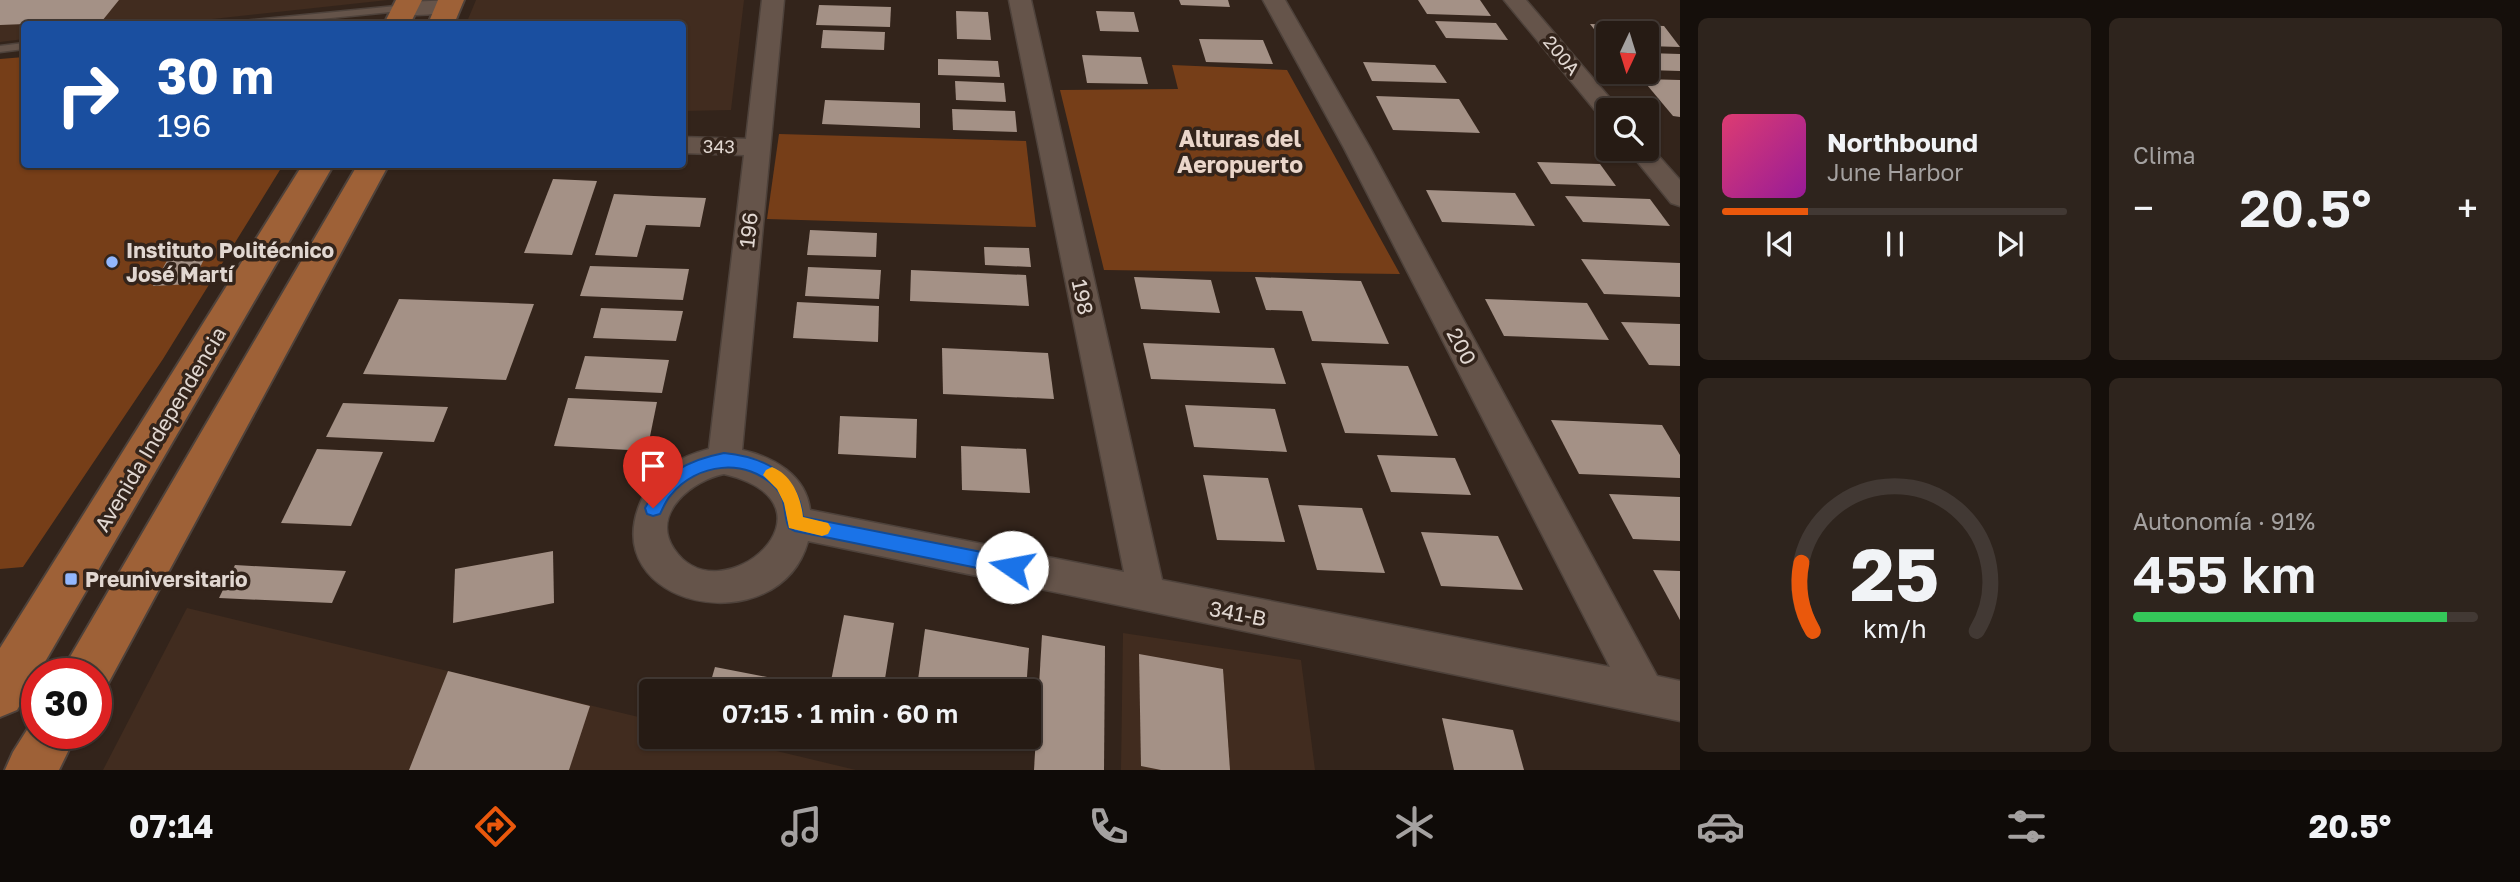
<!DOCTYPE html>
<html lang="es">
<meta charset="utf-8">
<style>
:root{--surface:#261b14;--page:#2e241d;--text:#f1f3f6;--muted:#a4a1a0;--line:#423934;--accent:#ea580c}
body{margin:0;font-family:"Golos Text",sans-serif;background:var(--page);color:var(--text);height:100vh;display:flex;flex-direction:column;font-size:26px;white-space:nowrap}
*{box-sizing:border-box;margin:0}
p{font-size:23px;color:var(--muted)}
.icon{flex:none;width:38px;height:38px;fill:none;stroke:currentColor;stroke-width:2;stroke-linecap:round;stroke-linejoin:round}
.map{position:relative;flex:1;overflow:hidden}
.drawer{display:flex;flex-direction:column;gap:18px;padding:18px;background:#150f0b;width:840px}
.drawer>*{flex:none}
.hud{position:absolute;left:21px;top:21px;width:665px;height:147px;border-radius:7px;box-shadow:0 2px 5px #0004,0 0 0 2px var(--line);background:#1a4fa0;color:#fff;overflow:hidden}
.needle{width:46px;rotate:184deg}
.tools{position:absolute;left:1596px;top:21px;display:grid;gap:14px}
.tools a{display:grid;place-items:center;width:63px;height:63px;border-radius:7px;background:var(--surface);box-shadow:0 2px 5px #0004,0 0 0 2px var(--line);font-size:35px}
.speed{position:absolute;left:21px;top:658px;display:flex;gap:14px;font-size:35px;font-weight:700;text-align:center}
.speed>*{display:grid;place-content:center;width:91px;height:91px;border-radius:50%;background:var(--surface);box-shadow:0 2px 5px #0004,0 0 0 2px var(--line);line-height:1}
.speed .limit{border:10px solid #d22;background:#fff;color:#111}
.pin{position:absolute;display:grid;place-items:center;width:60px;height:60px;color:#fff;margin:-72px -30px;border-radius:50% 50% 50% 0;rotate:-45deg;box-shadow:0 0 7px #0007}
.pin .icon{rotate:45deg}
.me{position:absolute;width:77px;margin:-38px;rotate:282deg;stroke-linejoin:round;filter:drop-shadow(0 0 5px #0008)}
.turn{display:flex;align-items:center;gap:24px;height:147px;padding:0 21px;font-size:32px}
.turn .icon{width:91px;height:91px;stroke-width:2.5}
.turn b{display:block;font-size:49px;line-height:60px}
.big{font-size:52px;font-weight:600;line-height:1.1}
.drawer .tile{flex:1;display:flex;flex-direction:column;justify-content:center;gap:10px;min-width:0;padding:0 24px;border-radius:10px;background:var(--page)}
.drawer .dial{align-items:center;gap:0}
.dial svg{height:182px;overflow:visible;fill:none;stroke:var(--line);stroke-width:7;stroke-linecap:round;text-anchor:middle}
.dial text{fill:var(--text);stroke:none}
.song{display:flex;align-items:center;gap:21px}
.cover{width:84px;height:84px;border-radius:10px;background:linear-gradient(135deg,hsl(340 70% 55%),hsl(300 70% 35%))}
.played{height:7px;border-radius:4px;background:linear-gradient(90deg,var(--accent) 25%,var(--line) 25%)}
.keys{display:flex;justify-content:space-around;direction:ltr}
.heat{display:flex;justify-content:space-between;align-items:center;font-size:38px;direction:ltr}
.charge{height:10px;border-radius:5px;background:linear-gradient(90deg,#34c759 91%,var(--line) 0)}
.drawer .tiles{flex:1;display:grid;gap:18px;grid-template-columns:repeat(2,1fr)}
.trip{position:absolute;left:639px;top:679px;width:402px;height:70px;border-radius:7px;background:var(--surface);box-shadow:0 2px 5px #0004,0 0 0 2px var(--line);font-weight:600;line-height:70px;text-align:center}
.tabs{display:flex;height:112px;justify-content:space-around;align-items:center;background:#0f0b08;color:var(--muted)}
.tabs .icon{width:49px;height:49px}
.tabs .active{color:var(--accent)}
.tabs b{font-size:32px;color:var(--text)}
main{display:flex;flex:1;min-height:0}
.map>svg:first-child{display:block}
</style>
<main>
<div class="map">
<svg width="1680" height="770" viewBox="0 0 1680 770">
<rect width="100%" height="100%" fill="#33241b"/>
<g fill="#412c1f">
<path d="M0,0H388L167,24H24V39L0,42Z"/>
<path d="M476,0H744L731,110L683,111L682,24H466Z"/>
<path d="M187,608L651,720V737H718L856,770H103Z"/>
<path d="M1123,633L1301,660L1315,770H1121Z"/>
</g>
<g fill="#763e18">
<path d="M24,57V164L283,165L163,359L23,567L0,569V59Z"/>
<path d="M1172,65L1287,70L1400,274L1104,270L1060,90L1178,89Z"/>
<path d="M779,134L1026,141L1036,227L767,219Z"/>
</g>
<g fill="#a49186">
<path d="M0,0H119L102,21L0,25Z"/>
<path d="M1179,0H1228L1230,7L1181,5Z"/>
<path d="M1418,0H1480L1491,16L1427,14Z"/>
<path d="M819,5L891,7L890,27L816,25Z"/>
<path d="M956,11L988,12L991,40L957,39Z"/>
<path d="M1096,11L1134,12L1139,32L1100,31Z"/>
<path d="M1435,21L1496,23L1508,40L1446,38Z"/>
<path d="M1590,24L1664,26L1680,47L1647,46V33H1608V47Z"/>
<path d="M823,30L885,32L884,50L821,48Z"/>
<path d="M1199,39L1263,40L1273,64L1206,62Z"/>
<path d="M1647,53L1680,54V71L1647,70Z"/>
<path d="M1082,55L1141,57L1148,84L1087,83Z"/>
<path d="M938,59L998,61L1000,77L938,75Z"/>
<path d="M1363,62L1435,65L1447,83L1372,81Z"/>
<path d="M1642,79L1680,80V117L1673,116Z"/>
<path d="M955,81L1004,83L1006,102L956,100Z"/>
<path d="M1376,96L1459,99L1480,133L1393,130Z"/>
<path d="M825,100L920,103V128L822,124Z"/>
<path d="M952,109L1015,111L1017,132L953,130Z"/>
<path d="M1537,162L1600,164L1616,186L1551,184Z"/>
<path d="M553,179L597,181L572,255L524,253Z"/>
<path d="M1426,190L1515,193L1535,226L1442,222Z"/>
<path d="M614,194L654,196L706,198L700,227L646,225L637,257L595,255Z"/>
<path d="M1565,196L1650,199L1670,226L1583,222Z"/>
<path d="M810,230L877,233L876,257L807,255Z"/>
<path d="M984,247L1029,248L1031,267L985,265Z"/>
<path d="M206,255L192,284L153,286L169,257Z"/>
<path d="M1581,259L1680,263V297L1604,294Z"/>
<path d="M590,266L689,269L683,300L580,296Z"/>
<path d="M808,267L881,270L879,299L805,296Z"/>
<path d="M911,270L1026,275L1029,306L910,301Z"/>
<path d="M1134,277L1211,280L1220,313L1141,309Z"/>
<path d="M1255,277L1361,281L1389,344L1312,341L1302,311L1266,310Z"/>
<path d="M399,299L534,304L506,380L363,374Z"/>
<path d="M1485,299L1587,303L1609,340L1504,336Z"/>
<path d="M797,302L879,306L878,342L793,338Z"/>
<path d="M601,308L683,311L676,341L593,338Z"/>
<path d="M1621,322L1680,324V366L1649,365Z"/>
<path d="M1143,343L1274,348L1286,384L1151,379Z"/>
<path d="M942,348L1048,353L1054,399L943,394Z"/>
<path d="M585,356L669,360L662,393L575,389Z"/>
<path d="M1321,363L1408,366L1438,436L1345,433Z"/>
<path d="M568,398L657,402L647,451L554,446Z"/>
<path d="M343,403L448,407L434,442L326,437Z"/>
<path d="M1185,405L1275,409L1287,452L1194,447Z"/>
<path d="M840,416L917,419L916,458L838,454Z"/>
<path d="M1551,420L1662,425L1680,455V478L1579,474Z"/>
<path d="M961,446L1026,449L1030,493L962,490Z"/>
<path d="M317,449L383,452L351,526L281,523Z"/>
<path d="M1377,455L1455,458L1471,495L1391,492Z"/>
<path d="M1203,475L1268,478L1285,542L1217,540Z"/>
<path d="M1609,494L1680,497V541L1633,539Z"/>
<path d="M1298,505L1362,508L1385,573L1317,570Z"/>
<path d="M1421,532L1498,536L1523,590L1441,586Z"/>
<path d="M553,551L554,603L453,623L455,569Z"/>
<path d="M235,565L346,571L332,603L219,598Z"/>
<path d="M1653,570L1680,571V620Z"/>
<path d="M844,615L894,623L883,691H829Z"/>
<path d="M925,629L1029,648L1026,691H943L917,687Z"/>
<path d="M1042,635L1105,646L1104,770H1034Z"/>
<path d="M1139,654L1223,669L1230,770H1161L1141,766Z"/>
<path d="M715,667L803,684L802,691H708Z"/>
<path d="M448,671L590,706L569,770H409Z"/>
<path d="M1442,718L1513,730L1524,770H1454Z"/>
<path d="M831,737H875L874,746Z"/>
</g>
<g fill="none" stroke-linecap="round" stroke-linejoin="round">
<g stroke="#4e423b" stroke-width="3">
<g id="service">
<path d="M406,5L410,6V10L271,24H238L243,21Z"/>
<path d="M24,43V49L0,52V46Z"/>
</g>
</g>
<g stroke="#4e423b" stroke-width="3">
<g id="minor">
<path d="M455,0L460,5L457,10C440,14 415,17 398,13L395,8L398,3L406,2Z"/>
<path d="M762,0H784L742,450C773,457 806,475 810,510L1124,572L1009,0H1031L1162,580L1610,667L1344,148L1263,0H1285L1370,148L1657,676L1680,681V721L808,541C779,646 592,607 642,499C656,470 679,457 709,449L744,155L682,153V137L746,139ZM724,474C850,504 721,619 674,549C650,513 693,480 724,474Z"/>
<path d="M1504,0H1526L1620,110H1608V117L1599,115Z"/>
<path d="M1647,143L1680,180V206L1671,203L1627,149H1647Z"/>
</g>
</g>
<g stroke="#4e423b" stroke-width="4">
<g id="primary">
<path d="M396,0H422L410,24H384Z"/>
<path d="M438,0H464L454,24H428Z"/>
<path d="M303,164H334L17,710L0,717V648Z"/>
<path d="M358,164H389L104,691L96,694V674H63L70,657Z"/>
<path d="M37,714V733H77L59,770H5L13,752Z"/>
</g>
</g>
<use href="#service" fill="#65544a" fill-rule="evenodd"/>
<use href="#minor" fill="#65544a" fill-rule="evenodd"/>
<use href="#primary" fill="#9e6137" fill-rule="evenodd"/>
</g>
<path fill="#1a73e8" stroke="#114b97" stroke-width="2" d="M724,453C764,457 798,474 803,517L1012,558L1018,561L1021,567L1018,573L1012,575L795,531L789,528C783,515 787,500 776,488C747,457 696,463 671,495C666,500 663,508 660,514L653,516L647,514L645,508C661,474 688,460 724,453Z"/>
<path fill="#f59e0b" d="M772,467C792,475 801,497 803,517L828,523L831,528L828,534L822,536L789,528L784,503L777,489L763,475L766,470Z"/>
<g fill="#92b7fd" stroke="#33241b" stroke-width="2.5">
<circle cx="112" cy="262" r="7"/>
<rect x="64" y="572" width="14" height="14" rx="3.5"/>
</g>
<g text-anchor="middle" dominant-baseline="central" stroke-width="7" stroke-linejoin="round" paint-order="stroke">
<g font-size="18" fill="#e1d7d1" stroke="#33241b">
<text transform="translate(1562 55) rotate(50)">200A</text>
<text transform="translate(719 146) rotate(1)">343</text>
</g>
<g font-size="21" fill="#e1d7d1" stroke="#33241b">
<text transform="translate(748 230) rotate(-84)">196</text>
<text transform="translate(1083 297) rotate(78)">198</text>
<text transform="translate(1462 346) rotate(62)">200</text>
<text transform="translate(160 429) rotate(-59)">Avenida Independencia</text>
<text transform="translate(1238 613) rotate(11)">341-B</text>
</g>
<g font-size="21" font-weight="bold" fill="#e1d7d1" stroke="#33241b" text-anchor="start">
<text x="126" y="250">Instituto Politécnico<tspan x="126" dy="24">José Martí</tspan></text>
<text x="85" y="579">Preuniversitario</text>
</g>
<g font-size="23" font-weight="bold" fill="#ead6ca" stroke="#33241b">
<text x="1240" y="138">Alturas del<tspan x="1240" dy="26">Aeropuerto</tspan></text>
</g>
</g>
</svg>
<div class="tools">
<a><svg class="needle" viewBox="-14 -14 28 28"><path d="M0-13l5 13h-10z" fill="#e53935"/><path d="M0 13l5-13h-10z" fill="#a4a1a0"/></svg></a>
<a><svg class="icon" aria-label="search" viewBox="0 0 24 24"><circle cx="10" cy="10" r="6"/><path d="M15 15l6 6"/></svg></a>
</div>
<div class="speed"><div class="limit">30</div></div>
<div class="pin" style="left:653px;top:508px;background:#d93025"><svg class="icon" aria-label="arrive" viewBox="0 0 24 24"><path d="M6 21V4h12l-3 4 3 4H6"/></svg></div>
<svg class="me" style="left:1012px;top:567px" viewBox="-20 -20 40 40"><circle r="19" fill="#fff"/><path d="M0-13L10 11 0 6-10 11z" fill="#1a73e8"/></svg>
<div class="trip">07:15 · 1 min · 60 m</div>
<div class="hud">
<div class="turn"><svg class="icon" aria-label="right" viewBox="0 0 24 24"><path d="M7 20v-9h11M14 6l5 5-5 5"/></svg><div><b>30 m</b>196</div></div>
</div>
</div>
<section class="drawer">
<div class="tiles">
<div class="tile">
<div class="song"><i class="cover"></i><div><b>Northbound</b><p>June Harbor</p></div></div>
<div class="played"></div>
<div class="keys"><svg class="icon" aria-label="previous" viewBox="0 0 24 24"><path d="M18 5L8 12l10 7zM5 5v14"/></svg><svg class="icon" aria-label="pause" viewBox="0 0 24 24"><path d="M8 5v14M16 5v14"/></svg><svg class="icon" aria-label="next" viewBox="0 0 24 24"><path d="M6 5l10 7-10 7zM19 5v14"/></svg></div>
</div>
<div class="tile"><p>Clima</p>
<div class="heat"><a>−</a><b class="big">20.5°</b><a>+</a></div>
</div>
<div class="tile dial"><svg viewBox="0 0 100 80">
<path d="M14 69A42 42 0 1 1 86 69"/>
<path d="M14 69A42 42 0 0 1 9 39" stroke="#ea580c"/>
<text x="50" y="56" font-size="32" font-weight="700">25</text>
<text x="50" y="72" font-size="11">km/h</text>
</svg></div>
<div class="tile"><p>Autonomía · 91%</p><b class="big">455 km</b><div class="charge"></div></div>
</div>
</section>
</main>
<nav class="tabs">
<b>07:14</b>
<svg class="icon active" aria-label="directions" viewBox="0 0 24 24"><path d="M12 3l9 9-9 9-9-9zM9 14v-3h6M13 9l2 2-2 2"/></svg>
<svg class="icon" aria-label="music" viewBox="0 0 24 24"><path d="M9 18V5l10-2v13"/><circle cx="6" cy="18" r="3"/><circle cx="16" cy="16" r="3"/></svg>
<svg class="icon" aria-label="phone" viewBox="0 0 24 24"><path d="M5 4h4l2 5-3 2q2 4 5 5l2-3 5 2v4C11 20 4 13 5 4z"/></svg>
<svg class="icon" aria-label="climate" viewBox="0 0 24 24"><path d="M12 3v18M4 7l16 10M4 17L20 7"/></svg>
<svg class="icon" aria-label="car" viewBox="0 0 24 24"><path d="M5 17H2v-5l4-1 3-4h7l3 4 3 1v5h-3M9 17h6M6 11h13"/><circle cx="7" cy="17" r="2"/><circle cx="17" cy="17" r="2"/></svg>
<svg class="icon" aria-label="filters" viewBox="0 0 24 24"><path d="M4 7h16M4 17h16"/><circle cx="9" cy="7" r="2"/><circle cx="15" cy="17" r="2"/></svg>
<b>20.5°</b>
</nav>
